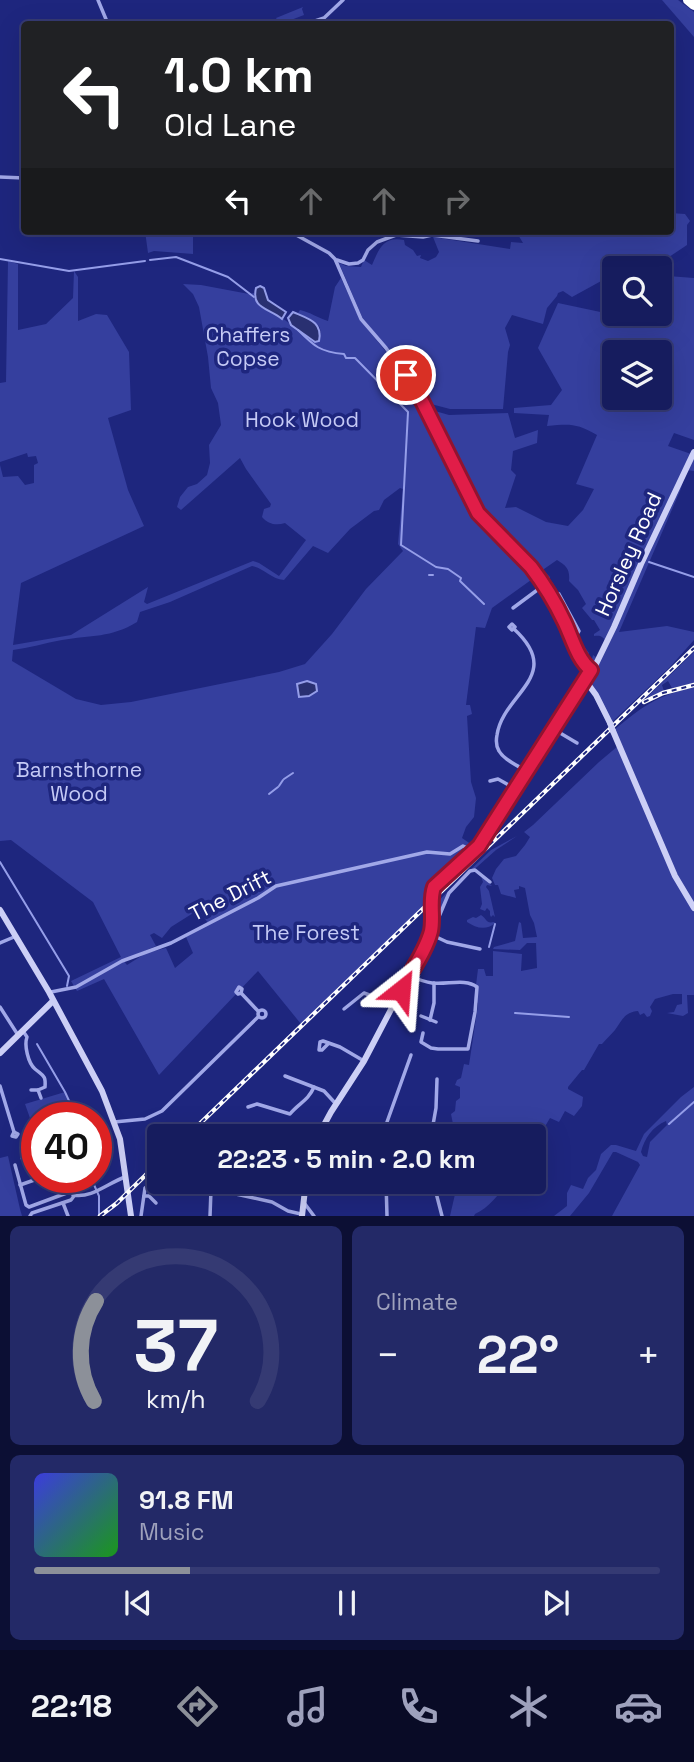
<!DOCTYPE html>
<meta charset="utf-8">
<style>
:root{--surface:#161c5e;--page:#232967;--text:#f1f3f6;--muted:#9ea1bc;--line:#353a73;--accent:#8c9099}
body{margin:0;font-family:"Space Grotesk",sans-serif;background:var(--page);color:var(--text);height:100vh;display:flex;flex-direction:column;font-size:26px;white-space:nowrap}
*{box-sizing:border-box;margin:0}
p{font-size:23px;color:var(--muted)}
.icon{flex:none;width:38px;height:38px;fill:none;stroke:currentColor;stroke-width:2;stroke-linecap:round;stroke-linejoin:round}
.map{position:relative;height:1216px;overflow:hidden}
.panel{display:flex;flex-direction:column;gap:10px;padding:10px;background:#0c0f34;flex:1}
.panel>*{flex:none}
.guide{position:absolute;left:21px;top:21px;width:653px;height:214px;border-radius:7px;box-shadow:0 7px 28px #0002,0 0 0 2px var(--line);background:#202124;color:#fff;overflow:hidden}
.tools{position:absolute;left:602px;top:256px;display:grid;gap:14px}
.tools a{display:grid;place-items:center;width:70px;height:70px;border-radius:7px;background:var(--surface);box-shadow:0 7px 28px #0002,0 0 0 2px var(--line);font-size:35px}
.speed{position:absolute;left:21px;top:1102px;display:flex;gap:14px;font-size:35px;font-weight:700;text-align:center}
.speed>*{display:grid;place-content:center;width:91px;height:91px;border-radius:50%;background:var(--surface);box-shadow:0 7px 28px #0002,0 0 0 2px var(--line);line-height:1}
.speed .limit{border:10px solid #d22;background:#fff;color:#111}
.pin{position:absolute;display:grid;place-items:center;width:60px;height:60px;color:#fff;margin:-30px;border:4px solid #fff;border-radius:50%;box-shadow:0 2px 7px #0007}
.me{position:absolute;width:77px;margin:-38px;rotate:28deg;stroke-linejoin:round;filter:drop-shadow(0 0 5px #0008)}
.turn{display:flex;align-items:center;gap:24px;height:147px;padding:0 28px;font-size:32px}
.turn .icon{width:91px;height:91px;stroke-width:2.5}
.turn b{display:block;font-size:49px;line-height:60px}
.lanes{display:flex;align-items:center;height:66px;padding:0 28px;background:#0003;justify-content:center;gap:35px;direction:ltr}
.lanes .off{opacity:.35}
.big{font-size:52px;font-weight:700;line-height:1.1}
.panel .widget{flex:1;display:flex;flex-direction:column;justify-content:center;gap:10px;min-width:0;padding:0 24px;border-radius:10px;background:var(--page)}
.panel .dial{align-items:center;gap:0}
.dial svg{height:182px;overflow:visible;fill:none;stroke:var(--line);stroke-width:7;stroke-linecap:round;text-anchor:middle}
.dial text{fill:var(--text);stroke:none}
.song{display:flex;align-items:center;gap:21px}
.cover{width:84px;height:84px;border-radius:10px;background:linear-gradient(135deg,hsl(240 70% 55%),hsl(120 70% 35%))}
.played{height:7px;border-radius:4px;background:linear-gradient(90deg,var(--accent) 25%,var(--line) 25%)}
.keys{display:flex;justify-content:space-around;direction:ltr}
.heat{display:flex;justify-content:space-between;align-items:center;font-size:38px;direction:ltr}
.panel .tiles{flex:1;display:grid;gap:10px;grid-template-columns:1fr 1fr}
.widget:last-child{grid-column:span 2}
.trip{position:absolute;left:147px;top:1124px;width:399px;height:70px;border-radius:7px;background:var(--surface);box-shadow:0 7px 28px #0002,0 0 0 2px var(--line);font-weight:700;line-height:70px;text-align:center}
.menu{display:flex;height:112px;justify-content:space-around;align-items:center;background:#090b26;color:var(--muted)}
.menu .icon{width:49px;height:49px}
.menu .selected{color:var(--accent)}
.menu b{font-size:32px;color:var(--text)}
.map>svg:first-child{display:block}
</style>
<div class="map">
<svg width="694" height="1216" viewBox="0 0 694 1216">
<rect width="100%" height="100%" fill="#1e267e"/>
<g fill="#353f9e" fill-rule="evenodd">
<path d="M662,0H678L694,12V37Z"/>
<path d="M303,7L302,9L304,15L291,20L293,24H280L276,18Z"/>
<path d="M670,213L685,214L690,221L687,225V245L660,263L668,276L694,278V440L674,433L668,446L694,455V471L687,470L680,491L619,632L667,626L694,632V640L670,667L611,723L588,681L606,642C603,636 600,635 594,636V634L600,630L594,620H592L582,608L586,604L578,590L569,581C570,570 567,566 557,560L544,569V571L550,577V580L553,583L556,592L550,593L538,575L492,608L485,628L476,627L466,705H470L472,714L467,716L471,782L476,798L474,817L466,827L462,838L475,847L441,876L430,900L301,1024L258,971L159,1075L104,979L77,991L71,981L121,957L93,902L11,840L0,841V465L3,477L18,476L25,485L34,483V465L38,463L36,456L28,457L27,453L0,462V383L6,382L8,261L18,264V330L46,324L73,298L74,271L78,277V321L96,314L107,315L129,352L131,410L108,418L128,490L144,526L21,583L13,645L71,635L148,587L144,602L147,604L253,561L259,563L279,576L306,540L285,523C276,526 268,524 262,517L264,509L270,507L271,504L246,469L240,458L181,510L177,507L180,497L188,487L197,484L207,475L210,463L209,445L221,425L218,403L211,388L208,357L199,307L193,294L183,284L201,285L249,294L254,293V298L264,309L278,315L315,342L321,332L319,326L298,313L300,310C310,312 318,318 328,321L335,287L341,278L360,320L405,375L401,378L403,380L407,378L428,409L449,415L508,413L515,438L538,430L537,443L513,451L511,470L516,475L505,508L516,507L546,522L568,526L583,510L594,489L576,484L597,435C576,423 570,424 547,426L549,415L514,413V408L551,405L562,390L538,348L558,303L624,317L630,313H660V268H614V274L572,297L563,291L558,293L557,296L547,308L543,324L512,315L505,328L510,345L508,352L503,409H450L431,404L362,317L339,263L346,266L361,267L364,260L372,265C379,249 383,236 404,240L405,245L413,250L417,256L421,255L420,258L428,261L436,257L439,252L433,237L510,249L511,242L523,243L517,233H502V231H670ZM614,352H660V397H614ZM400,488L403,489L398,544L403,551L366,589L332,634L305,664L279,672L131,702L101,705L76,699L12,661L13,650C29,648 45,643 62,640C91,635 111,638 137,622L140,612L170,602L252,566C264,568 271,579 284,580L313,546L328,553L350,529L374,511L379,510L384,500ZM198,910L209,924L186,937L193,953L175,968L166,948L146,953L127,965L123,960L156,946L150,935L154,933L162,938L171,927Z"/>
<path d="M145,231H193V254L154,251L148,253Z"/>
<path d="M557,594L573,620L574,625L578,629L576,633H572L554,599V595Z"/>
<path d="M577,637L589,653L587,656L589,659H592L593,655L597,658L593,665C581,665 578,649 575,638Z"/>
<path d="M694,652V683L672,688L668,681L662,685L664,691L646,698Z"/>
<path d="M694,687V995H687L688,1013L683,1016L667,1013L674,1012L677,1005L682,1004V994H673L655,999L650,1007L652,1011L650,1016L647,1017L644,1013L640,1015L638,1011C625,1012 622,1020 615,1030C611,1035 606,1039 602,1044H599L584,1070H582L568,1087V1089L583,1097L582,1106L574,1116L565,1111L559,1122L550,1118L534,1145V1136H456L455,1134L457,1128L453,1124L451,1114L455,1111L456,1101L460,1098V1087L455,1085L457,1080L461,1078L464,1064L469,1065L478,1005V1003L474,1001L478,969H484L486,976H493V951L522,954L521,971L537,968L536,943H527L520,950L493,949L494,947L515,941L519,922L521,923L523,938L537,937L534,923L530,915L525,888L519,886V889L514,890L516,898L501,894L498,885H495L492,878L496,869L504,859L516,856L525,845L530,837L524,832L533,825L599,762L618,746L614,730C643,706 656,696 694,687Z"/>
<path d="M517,836L496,850L450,891L434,925V905L491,850Z"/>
<path d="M481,876L492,886L487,885L486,887L489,891L495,917L493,915L491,917L490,915V911L487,908L485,911L480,909L482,904L480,887L483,882Z"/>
<path d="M481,915C487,919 486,924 494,922L495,923C486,931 476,928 467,922V920L473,917L476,918Z"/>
<path d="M694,1087V1216H612L640,1165L638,1162L616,1152H613L589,1193L570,1216H554L567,1206V1193L571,1185L583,1189L588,1178L596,1170L601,1154L611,1145H616L636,1151L644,1134L681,1097ZM666,1121L667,1125L650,1142L647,1157L643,1156L641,1152C644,1139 653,1126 666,1121Z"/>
<path d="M65,1092L76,1118H37V1138L25,1104Z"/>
<path d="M8,1156L20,1209L22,1216H0V1158Z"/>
<path d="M458,1181H508C500,1193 489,1208 475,1214L474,1216H450Z"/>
</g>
<g fill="#293071" stroke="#959ee9" stroke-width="2">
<path d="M260,286L264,288L268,300L286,312L282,319C269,308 251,309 256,288Z"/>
<path d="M293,312C309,319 323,322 319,341L315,342L291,325L288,318Z"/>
<path d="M307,681L316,684L317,691L309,696L299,697L297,684Z"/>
</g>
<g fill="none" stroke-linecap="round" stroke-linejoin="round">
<g stroke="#959ee9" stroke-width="2">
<path d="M0,259L69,271L145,261"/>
<path d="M150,260L176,257L228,277L254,297"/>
<path d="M298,330C314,346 320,352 344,354L346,358H355L408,412L401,545L436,567L448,569L461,578L460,581L484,604"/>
<path d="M649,562L694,577"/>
<path d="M429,575H433"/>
<path d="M284,779L293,773"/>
<path d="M279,786L283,780"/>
<path d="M269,794L278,787"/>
<path d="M0,862L69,976L67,986"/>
<path d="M489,947L495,924"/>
<path d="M515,1013L569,1017"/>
<path d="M37,1044L65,1092L77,1118"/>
<path d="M669,1124L694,1102"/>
<path d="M91,1178L99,1196V1216"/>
</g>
<g stroke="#a1a8e8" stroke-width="3.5">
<path d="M98,0L108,24"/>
<path d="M306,24L324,18L343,0"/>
<path d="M0,177L24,178"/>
<path d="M289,231L329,253L335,259L361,319L386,348L420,397L478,513L531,567C544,584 555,602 564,621C572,637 577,659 591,670"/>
<path d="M337,260L349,264L358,263L363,260L368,250L377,242L396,235L423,237L432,235L478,241"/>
<path d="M550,596L556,593L559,594L579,631L577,634L572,636"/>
<path d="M513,608L544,585"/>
<path d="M512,624L515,627L512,630L509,627Z"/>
<path d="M514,629C565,676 503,693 497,735C496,740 496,746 499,751C504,760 517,765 526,771"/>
<path d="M555,730L577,743"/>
<path d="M490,781L498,779L516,789"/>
<path d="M431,928L435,926L449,893L470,871L475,870L490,882"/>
<path d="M430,934L447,942L480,949"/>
<path d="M0,943L14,937"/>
<path d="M410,976C417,979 424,982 432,983C447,985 465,978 477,987L475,1012L468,1049H438L431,1048L421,1042L423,1033"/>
<path d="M51,992L76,987L122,961L171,943L258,898L276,886L427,852L450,854L463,846L472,850"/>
<path d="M241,993L238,994L236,992L239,987L242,989L241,993L258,1011"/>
<path d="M0,1007L18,1035"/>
<path d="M344,1009L364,993L394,1004"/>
<circle cx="262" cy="1014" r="4"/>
<path d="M421,1016L436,1022"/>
<path d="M430,1020L434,1003V983"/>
<path d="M23,1031L27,1037C24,1045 28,1063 35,1069C43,1076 46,1075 45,1087L38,1090L41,1098"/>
<path d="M328,1044L322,1050H319L320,1042L323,1041L340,1047L364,1061"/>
<path d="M285,1076L324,1091L336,1104"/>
<path d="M0,1086L14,1132"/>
<path d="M31,1090H38"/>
<path d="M248,1107L257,1104L290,1114C299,1103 308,1101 314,1087"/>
<path d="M114,1122L145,1119L162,1111L258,1017"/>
<path d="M235,1131L236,1136"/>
<path d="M14,1132L18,1134L16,1137L12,1136Z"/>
<path d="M385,1136L387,1122L411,1055"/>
<path d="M431,1136L436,1108L437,1079"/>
<path d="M22,1158L37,1153"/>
<path d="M15,1165L26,1205L29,1207L72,1191"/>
<path d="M68,1178L73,1195C91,1199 108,1183 125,1177"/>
<path d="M192,1181V1191L215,1190L222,1191L272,1202L288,1211L301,1214"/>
<path d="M209,1181L211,1190L210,1216"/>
<path d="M386,1181L387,1216"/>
<path d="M433,1181L442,1216"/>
<path d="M20,1185L40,1178"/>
<path d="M144,1196H149L156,1203"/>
<path d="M63,1203L68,1216"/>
<path d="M305,1204L314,1216"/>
<path d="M30,1216L32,1213L71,1200L74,1196"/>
<path d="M141,1216L145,1188L156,1181"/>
</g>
<g stroke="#cccff6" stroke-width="6">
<path d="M585,680L596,695L610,723"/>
<path d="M613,731L675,876L694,908"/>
<path d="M441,880L479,846L596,664L614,627L641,564L694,452"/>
<path d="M0,910L49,992L102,1091L120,1139L131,1216"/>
<path d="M0,1053L53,1001"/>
<path d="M318,1136L331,1112L364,1061L419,956L430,934L432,915"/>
<path d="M302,1216L306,1181"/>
</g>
<path stroke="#fff" stroke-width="10" d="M688,0L694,5"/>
<g stroke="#fff" stroke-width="4.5">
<g id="rail">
<path d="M644,702L663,693L694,685"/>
<path d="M187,1136L694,648"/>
<path d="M100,1216L117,1203L159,1162"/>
</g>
</g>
<use href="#rail" stroke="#1e267e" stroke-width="2" stroke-dasharray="5" stroke-linecap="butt"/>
<g stroke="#cccff6" stroke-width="6">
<path d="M610,723L613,731"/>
<path d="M432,915L433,890L441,880"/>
</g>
</g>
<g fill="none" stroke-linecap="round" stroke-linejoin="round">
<g stroke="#92132f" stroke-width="18">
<path id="route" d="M401,990C411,971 426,951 431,931C434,916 429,901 434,887L479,846L591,670C577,659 572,637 564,621C555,602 544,584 531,567L478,513L420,397L406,375"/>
</g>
<use href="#route" stroke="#e11d48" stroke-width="12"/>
</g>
<g text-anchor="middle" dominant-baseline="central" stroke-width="7" stroke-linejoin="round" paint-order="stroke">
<g font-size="21" fill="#c5caf6" stroke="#1e267e">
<text x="248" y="334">Chaffers<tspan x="248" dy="24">Copse</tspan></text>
<text x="302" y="419">Hook Wood</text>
<text x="79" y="769">Barnsthorne<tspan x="79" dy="24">Wood</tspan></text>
<text x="306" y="932">The Forest</text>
</g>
<g font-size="21" fill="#fff" stroke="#1e267e">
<text transform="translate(628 554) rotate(-66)">Horsley Road</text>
<text transform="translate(230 895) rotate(-27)">The Drift</text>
</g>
</g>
</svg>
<div class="tools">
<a><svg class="icon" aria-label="search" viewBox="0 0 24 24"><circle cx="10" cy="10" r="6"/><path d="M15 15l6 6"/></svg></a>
<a><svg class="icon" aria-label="layers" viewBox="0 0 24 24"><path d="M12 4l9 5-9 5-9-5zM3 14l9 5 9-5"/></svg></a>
</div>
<div class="speed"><div class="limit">40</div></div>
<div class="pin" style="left:406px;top:375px;background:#d93025"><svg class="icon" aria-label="arrive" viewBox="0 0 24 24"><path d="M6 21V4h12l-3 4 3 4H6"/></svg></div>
<svg class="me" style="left:401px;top:990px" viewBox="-20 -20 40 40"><path d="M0-17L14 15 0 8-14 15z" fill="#e11d48" stroke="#fff" stroke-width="4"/></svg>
<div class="trip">22:23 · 5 min · 2.0 km</div>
<div class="guide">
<div class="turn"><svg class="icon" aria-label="left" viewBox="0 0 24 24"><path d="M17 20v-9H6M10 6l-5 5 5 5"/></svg><div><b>1.0 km</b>Old Lane</div></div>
<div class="lanes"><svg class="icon" aria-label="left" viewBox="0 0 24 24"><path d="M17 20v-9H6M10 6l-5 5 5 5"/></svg><svg class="icon off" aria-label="ahead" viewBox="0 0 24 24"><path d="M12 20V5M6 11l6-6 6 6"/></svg><svg class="icon off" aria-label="ahead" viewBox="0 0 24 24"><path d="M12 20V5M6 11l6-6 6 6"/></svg><svg class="icon off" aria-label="right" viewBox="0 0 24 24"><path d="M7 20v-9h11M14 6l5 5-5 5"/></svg></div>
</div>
</div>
<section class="panel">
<div class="tiles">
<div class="widget dial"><svg viewBox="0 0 100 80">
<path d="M14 69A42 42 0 1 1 86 69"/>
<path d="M14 69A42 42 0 0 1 15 25" stroke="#8c9099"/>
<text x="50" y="56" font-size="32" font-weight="700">37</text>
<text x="50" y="72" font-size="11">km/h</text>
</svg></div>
<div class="widget"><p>Climate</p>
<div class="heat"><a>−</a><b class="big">22°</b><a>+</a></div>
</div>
<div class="widget">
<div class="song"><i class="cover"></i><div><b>91.8 FM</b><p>Music</p></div></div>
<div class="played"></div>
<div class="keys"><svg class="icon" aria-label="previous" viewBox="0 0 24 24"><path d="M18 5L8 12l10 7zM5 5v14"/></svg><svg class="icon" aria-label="pause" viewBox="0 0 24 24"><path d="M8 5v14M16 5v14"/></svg><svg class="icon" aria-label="next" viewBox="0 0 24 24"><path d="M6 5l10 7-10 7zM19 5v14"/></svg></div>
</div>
</div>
</section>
<nav class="menu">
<b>22:18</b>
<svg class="icon selected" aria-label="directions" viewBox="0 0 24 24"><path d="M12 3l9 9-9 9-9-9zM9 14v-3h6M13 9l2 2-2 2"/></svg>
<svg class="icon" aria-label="music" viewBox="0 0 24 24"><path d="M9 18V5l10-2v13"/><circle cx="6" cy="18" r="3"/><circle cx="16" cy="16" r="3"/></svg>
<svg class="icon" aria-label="phone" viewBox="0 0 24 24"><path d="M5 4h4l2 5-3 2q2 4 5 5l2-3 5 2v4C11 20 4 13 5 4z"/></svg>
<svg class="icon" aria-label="climate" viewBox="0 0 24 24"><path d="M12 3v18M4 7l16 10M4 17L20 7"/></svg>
<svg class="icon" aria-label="car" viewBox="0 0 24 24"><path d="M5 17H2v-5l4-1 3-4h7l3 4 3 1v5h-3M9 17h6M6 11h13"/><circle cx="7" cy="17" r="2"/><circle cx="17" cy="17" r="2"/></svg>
</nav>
